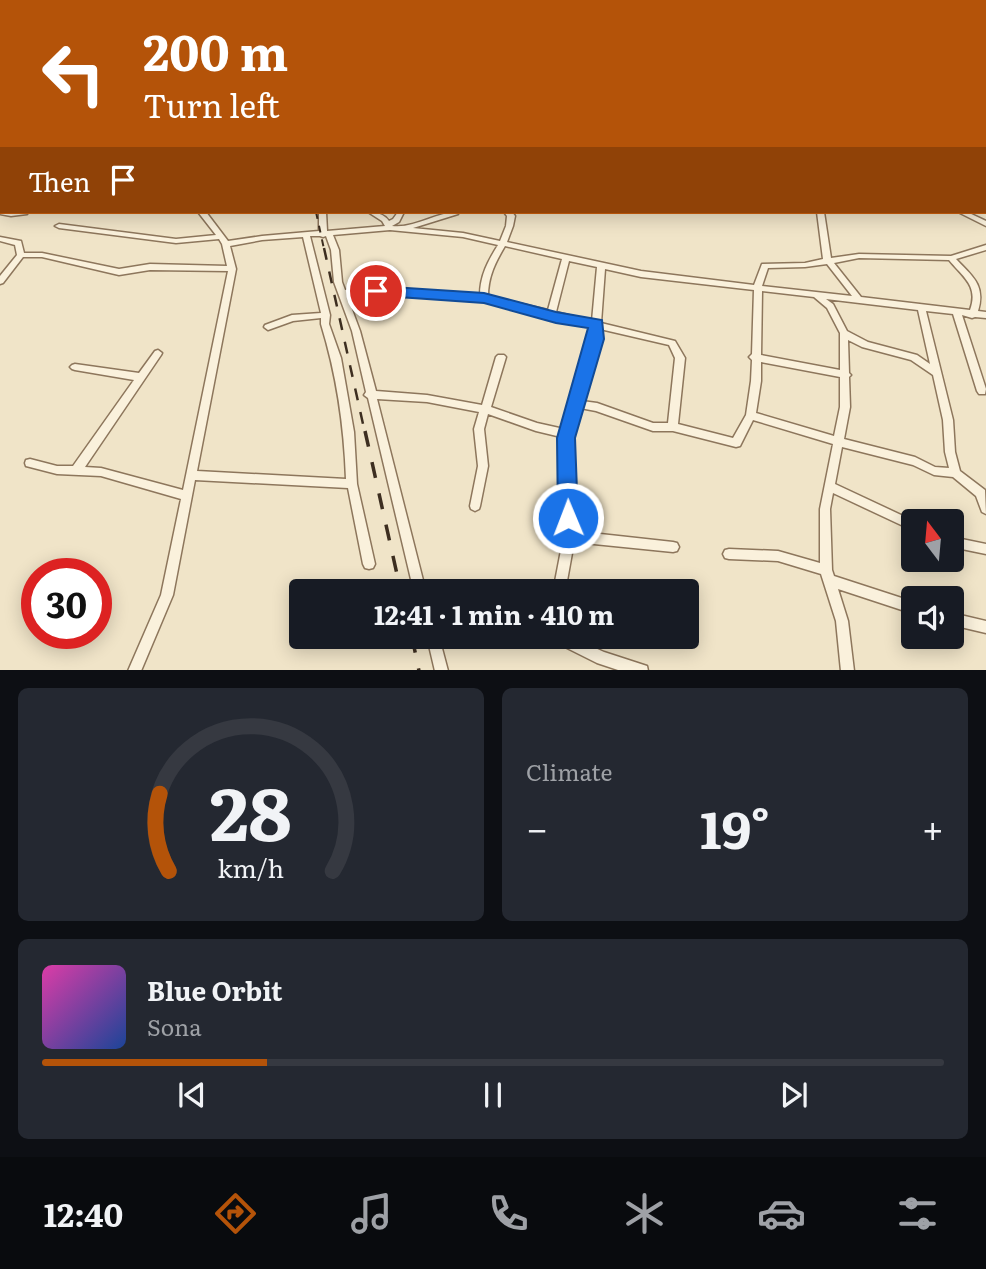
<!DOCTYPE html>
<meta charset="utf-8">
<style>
:root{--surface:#171b24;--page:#242831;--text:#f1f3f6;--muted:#9ea1a6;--line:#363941;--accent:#b45309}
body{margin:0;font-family:Literata,serif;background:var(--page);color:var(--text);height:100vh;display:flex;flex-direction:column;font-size:26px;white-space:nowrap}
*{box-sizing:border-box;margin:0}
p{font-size:23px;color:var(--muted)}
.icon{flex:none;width:38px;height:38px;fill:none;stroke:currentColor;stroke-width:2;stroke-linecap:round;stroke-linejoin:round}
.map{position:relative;height:670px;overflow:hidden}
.side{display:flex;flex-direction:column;gap:18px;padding:18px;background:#0d0f14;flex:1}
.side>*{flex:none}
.hud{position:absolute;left:0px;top:0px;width:987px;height:214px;box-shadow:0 4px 18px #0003;background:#b45309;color:#fff;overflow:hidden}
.needle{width:46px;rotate:344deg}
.fabs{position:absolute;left:901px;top:509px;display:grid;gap:14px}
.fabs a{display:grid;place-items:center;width:63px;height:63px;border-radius:7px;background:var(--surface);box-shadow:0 4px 18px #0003;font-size:35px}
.speed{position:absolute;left:21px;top:558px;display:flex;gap:14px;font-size:35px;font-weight:700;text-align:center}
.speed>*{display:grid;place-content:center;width:91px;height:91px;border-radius:50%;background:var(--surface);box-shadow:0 4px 18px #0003;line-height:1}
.speed .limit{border:10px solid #d22;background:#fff;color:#111}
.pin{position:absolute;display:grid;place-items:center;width:60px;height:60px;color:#fff;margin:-30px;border:4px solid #fff;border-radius:50%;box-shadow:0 2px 7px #0007}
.me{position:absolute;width:77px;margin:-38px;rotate:359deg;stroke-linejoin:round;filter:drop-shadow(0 0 5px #0008)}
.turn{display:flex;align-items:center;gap:24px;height:147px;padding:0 28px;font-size:32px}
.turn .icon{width:91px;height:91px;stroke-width:2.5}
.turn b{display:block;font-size:49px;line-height:60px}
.then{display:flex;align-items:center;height:66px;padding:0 28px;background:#0003;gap:14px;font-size:26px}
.big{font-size:52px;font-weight:700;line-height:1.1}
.side .widget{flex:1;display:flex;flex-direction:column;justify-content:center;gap:10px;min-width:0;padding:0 24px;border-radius:10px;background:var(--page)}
.side .dial{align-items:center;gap:0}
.dial svg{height:182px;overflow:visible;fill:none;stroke:var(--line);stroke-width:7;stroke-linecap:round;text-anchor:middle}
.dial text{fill:var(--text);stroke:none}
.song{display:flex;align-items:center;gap:21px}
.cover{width:84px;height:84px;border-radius:10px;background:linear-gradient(135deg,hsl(320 70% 55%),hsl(220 70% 35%))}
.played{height:7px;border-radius:4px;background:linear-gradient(90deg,var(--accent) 25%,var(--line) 25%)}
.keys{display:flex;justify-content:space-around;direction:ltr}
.heat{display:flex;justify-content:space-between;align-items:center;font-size:38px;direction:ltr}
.side .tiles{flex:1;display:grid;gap:18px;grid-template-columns:1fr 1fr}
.widget:last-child{grid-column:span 2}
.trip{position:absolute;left:289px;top:579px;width:410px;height:70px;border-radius:7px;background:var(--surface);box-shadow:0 4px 18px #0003;font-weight:700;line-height:70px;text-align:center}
.menu{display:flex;height:112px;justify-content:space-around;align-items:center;background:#090b0e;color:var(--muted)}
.menu .icon{width:49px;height:49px}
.menu .current{color:var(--accent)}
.menu b{font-size:32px;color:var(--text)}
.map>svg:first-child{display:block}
</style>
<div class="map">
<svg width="986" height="671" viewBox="0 0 986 671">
<rect width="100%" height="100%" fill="#f0e4c8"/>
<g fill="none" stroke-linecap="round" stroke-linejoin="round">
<g stroke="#8d765c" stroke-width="3">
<g id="minor">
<path d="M355,0H359L360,2H356Z"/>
<path d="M439,0H444L445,2H440Z"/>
<path d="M504,0H510L508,2H501Z"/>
<path d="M527,0H531L532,2H528Z"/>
<path d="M560,0H564L563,2H559Z"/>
<path d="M605,0H616L622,2H610Z"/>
<path d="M664,0H669L667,2H662Z"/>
<path d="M759,0H764L763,2H758Z"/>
<rect x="0" y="10" width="2" height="2"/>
<rect x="0" y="35" width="2" height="2"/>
<path d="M0,43H2V46L0,47Z"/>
<rect x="985" y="45" width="1" height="4"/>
<path d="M985,82L986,83V88L985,87Z"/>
<rect x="985" y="110" width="1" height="4"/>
<rect x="985" y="131" width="1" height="5"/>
<rect x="0" y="153" width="2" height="4"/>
<rect x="985" y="168" width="1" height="5"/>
<rect x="985" y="194" width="1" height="5"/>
<path d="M0,210L2,212H28L27,214L11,216L0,214Z"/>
<path d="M198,212H206L228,241L262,236L319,231V212H326L327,231L385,226L382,221L368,212C376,212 384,214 389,221L393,219L398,212H404L399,222L392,226C414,229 436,212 458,212V214L413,228L463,233L500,241L506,226L507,216L504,212H512L515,216L513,226L507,242L641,271L754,285L762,264L805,263L823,259L817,212H824L831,258L859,254L951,256L986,245V250L956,259C972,276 986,285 978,311L986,312V318L975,317L972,318L962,315L986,389L985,394H979L977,391L953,314L926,311L953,420L955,452L960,471L985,490L986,514L982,512L976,496L953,477L934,475L913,465L842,447L835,484L916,522H914V531L833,493L830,509L832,570L834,576L914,602V614L838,589L848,621L854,671H841L836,621L821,574L778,561L729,559L725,558L723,554L725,550L729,549L778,551L820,563V509L833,444L753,420L740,446L736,447L673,431H653L596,411L580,408L571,438L573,531L673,542L677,543L679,547L677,551L673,552L574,542L565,592H553L562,545L561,437L536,431L488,414L484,429L488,466L480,506L479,509L475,511L471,509L470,506L478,466L474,429L479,412L427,402L377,399L426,592H414L368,398L364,395L366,392L352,331L334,282L331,250L326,236L323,237L320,236H310L330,315L329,324L341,358L354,432L357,484L375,564L373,568L369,569L365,568L363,564L348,488L195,480L173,595L141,671H128L161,595L181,499L101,476L57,474L26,466L25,463L26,460L30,459L57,466H73L134,380L75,370L72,369L70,367L72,365L75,364L139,373L155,351L158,350L162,353L161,355L85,467L101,468L183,490L228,271L150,270L119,275L42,257H23L3,283L0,284V276L17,255L15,245L0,241V237L21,241L24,253H42L119,269L150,264L227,266L222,244L219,239L176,243L59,228L55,226L59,224L176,239L216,235ZM390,230L463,237L498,245C488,261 480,276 480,295L391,288L345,290L342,282L339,250L333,235ZM303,237L321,313L292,315L265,325L264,327L268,330L293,321L321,318V324C337,376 344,425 346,479L197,471L236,269L230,246L262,240ZM505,246L562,259L548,310L488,296C488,277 495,263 505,246ZM859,258L949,260C963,277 979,286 970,310L861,297L834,263ZM569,261L597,267L592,321L556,312ZM827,264L852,296L762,286L768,268L805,267ZM605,269L641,277L754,290L752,354L749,357L752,360L751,381L746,415L733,438L678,424L685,358L675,341L601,323ZM762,291L814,297L827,308L840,333V370L761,355ZM391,294L484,301L592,327L591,339L564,429L537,423L491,407L506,357L504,355H498L496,357L482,405L427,395L376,391L360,331L347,296ZM826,299L918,310L930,364L917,355L868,342L847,331L833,304ZM600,329L669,345L675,358L668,423H653L597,403L582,401L599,339ZM848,340L862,347L911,360L933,375L943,420L945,452L949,468L935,467L915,457L844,439L850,407L849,377L851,375L849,373ZM761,362L840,377V407L834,436L756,413L761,381Z"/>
<path d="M958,212H967L986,221V226Z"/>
<path d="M952,537L986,544V554L952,547Z"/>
<path d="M952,613L986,621V633L952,625Z"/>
<path d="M427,637H439L448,671H435Z"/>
<path d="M551,637H571L604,652L647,666L648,671H621L597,663L553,641Z"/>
</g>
</g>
<g stroke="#5b4430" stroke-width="4">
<g id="major">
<path d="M76,0H82L81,2H75Z"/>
<rect x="0" y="99" width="2" height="6"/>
</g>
</g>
<use href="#minor" fill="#faf1dc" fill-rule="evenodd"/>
<use href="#major" fill="#f3d9a0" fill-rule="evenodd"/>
<path stroke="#3d2e20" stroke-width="2" stroke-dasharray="7 7" stroke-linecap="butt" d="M316,212L324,249"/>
<path stroke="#3d2e20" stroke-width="2.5" stroke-dasharray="12 12" stroke-linecap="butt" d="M324,248L365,433"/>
<g stroke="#3d2e20" stroke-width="3.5" stroke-dasharray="16 16" stroke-linecap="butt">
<path d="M365,431L401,592"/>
<path d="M412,637L419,671"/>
</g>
</g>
<path fill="#1a73e8" stroke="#114b97" stroke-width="2" d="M376,286L484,293L556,312L602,320L604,339L575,438L578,518L576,525L568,527L561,525L558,518L557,438L588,328L556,323L484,303L370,295V288Z"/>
</svg>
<div class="fabs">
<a><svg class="needle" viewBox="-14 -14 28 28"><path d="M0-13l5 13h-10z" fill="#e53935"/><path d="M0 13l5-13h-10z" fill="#9ea1a6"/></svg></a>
<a><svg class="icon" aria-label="sound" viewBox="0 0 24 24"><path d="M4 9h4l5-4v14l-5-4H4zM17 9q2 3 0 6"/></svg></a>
</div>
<div class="speed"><div class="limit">30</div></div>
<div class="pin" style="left:376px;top:291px;background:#d93025"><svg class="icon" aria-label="arrive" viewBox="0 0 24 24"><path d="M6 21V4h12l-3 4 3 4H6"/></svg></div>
<svg class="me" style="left:568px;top:518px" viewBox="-20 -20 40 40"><circle r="17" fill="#1a73e8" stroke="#fff" stroke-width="3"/><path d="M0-11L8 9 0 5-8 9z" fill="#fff"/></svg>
<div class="trip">12:41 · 1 min · 410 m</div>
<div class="hud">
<div class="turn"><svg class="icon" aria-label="left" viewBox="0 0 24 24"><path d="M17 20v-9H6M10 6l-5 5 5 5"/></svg><div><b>200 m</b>Turn left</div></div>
<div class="then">Then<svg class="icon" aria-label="arrive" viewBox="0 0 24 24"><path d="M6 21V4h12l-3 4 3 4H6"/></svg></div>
</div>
</div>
<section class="side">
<div class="tiles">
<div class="widget dial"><svg viewBox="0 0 100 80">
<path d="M14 69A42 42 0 1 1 86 69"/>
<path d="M14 69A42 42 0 0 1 10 35" stroke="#b45309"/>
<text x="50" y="56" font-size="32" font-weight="700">28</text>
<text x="50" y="72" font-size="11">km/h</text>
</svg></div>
<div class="widget"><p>Climate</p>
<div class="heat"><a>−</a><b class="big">19°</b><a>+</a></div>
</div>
<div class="widget">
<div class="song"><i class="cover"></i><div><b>Blue Orbit</b><p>Sona</p></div></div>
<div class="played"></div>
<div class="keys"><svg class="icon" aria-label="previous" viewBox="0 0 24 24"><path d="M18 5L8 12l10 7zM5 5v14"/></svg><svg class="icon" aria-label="pause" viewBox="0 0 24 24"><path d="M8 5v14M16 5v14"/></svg><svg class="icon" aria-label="next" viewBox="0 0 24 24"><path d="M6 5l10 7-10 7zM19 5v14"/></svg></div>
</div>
</div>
</section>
<nav class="menu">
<b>12:40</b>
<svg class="icon current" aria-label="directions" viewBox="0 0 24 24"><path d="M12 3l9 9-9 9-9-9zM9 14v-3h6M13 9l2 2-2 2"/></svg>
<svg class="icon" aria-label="music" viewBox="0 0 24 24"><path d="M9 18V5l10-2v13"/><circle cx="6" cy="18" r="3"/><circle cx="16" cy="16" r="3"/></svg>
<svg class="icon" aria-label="phone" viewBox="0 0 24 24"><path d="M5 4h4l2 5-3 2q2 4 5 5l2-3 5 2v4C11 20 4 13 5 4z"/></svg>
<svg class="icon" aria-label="climate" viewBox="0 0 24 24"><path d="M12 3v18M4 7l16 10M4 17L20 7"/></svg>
<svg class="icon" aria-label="car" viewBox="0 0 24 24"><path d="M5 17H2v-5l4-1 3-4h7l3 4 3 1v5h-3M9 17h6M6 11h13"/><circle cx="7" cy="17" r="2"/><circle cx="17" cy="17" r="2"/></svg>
<svg class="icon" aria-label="filters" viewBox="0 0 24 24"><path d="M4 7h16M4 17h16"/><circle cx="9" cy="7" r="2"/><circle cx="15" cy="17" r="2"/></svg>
</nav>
